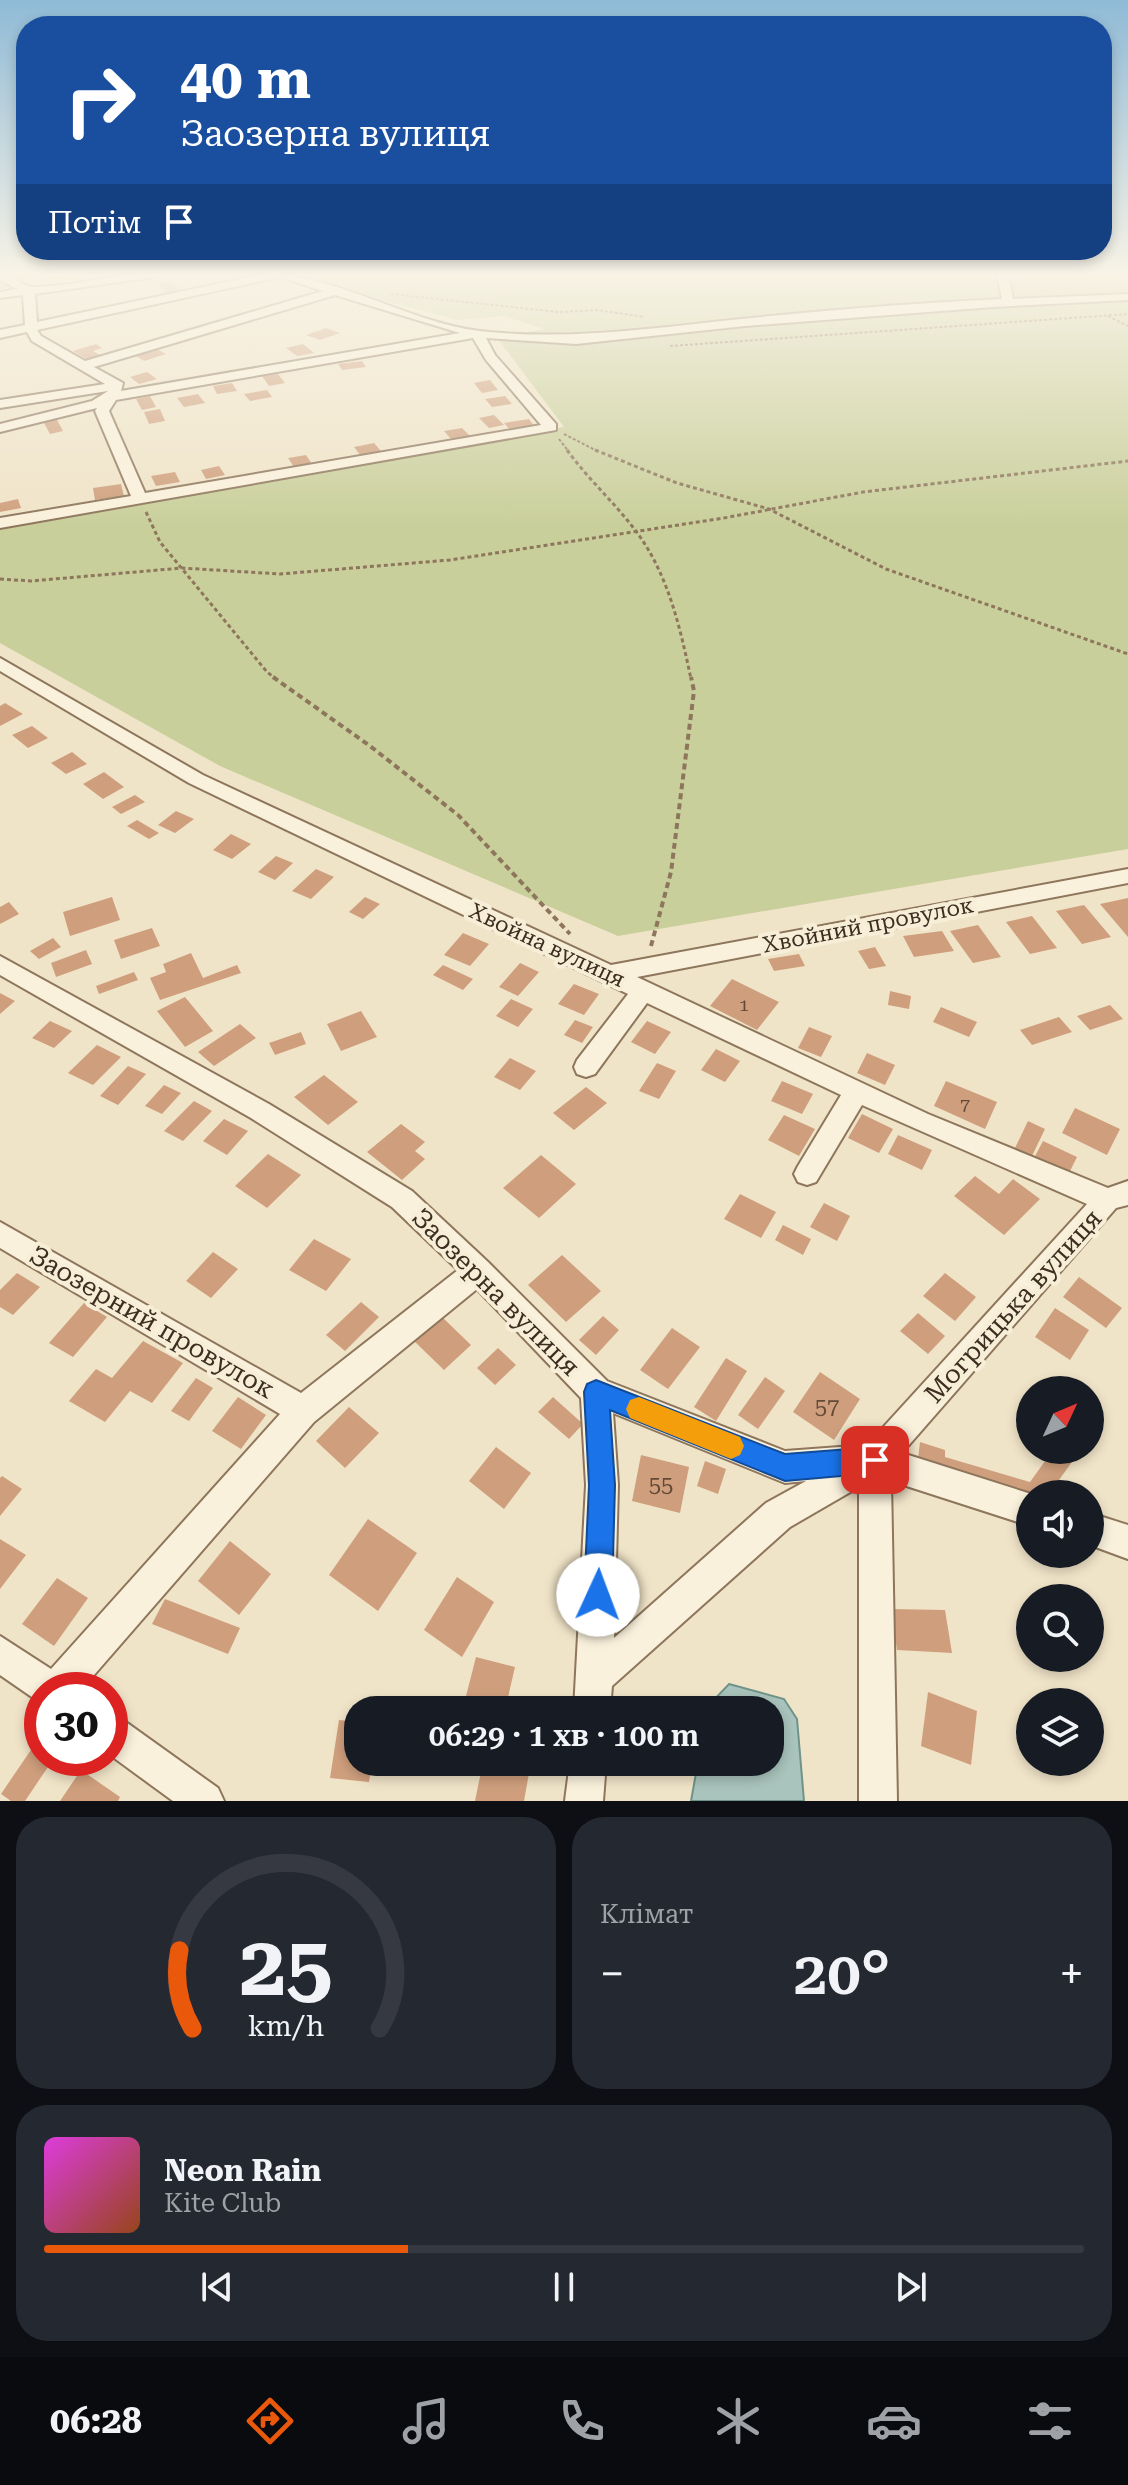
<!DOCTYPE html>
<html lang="uk">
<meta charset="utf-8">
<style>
:root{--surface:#171b24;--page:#242831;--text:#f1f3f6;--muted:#9ea1a6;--line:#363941;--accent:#ea580c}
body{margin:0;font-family:"Roboto Serif",serif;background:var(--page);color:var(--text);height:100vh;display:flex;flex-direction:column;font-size:30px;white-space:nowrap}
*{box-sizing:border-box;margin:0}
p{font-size:26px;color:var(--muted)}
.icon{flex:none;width:44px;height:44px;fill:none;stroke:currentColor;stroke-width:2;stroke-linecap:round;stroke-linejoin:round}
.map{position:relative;height:1801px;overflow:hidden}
.panel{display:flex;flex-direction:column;gap:16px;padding:16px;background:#0d0f14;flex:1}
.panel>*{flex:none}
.guide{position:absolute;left:16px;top:16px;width:1096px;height:244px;border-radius:32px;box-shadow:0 4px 12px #0003;background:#1a4fa0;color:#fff;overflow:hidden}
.needle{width:52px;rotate:46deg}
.controls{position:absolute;left:1016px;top:1376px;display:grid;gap:16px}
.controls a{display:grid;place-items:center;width:88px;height:88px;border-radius:50%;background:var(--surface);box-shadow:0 4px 12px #0003;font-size:40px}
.speed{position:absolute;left:24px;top:1672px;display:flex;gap:16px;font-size:40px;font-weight:700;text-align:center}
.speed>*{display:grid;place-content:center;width:104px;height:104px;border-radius:50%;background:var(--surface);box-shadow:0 4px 12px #0003;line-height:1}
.speed .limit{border:12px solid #d22;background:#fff;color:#111}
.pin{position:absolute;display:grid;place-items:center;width:68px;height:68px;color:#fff;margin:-34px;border-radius:16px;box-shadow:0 4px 12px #0006}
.me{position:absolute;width:88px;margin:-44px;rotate:2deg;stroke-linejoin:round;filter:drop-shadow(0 0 6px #0008)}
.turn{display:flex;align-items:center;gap:28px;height:168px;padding:0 32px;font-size:36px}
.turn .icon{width:104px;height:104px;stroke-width:2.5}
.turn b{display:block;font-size:56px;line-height:68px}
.then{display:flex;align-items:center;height:76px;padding:0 32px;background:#0003;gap:16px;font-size:30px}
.big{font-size:60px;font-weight:600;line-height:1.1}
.panel .tile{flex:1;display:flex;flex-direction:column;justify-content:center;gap:12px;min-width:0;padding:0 28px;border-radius:32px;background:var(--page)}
.panel .dial{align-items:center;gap:0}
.dial svg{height:208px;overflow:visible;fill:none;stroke:var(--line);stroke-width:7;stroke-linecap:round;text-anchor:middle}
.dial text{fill:var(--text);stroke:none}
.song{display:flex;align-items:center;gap:24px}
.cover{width:96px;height:96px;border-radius:12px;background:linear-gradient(135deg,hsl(300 70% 55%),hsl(20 70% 35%))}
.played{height:8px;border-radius:4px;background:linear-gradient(90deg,var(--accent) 35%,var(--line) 35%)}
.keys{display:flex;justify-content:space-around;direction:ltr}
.heat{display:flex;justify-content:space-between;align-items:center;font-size:44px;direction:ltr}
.panel .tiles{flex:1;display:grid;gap:16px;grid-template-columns:1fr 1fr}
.tile:last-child{grid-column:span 2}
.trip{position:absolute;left:344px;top:1696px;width:440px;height:80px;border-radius:32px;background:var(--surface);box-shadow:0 4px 12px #0003;font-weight:600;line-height:80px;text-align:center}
.tabs{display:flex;height:128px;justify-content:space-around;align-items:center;background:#090b0e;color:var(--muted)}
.tabs .icon{width:56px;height:56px}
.tabs .active{color:var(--accent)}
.tabs b{font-size:36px;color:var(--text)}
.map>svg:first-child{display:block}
</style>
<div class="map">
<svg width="1128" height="1801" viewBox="0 0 1128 1801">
<rect width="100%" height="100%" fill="#f0e4c8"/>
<g fill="#c9cf9b">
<path d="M0,274H137L88,280L35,278L0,290Z"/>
<path d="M298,274H1128V849L618,936L220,766L0,643V526L564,427L498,339L544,329L504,316L458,320L352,292Z"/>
</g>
<path fill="#a9c4bc" stroke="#6f938a" stroke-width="2" d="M729,1684L784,1699L797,1719L804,1801H691L698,1762H770V1710H708L709,1705Z"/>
<g fill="#cf9f7d">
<path d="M172,281L181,291L166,294L157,284Z"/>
<path d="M326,328L340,333L320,340L306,335Z"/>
<path d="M96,344L102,348L93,351L102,356L88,360L73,351Z"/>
<path d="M303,344L314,353L297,356L286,348Z"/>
<path d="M155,348L166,354L144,361L133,354Z"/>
<path d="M362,361L366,367L342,370L338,364Z"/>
<path d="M147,372L157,379L139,384L130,377Z"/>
<path d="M278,374L285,383L269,386L262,376Z"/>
<path d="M490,380L498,390L482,393L474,383Z"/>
<path d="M232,383L237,391L217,394L213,386Z"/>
<path d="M267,390L272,397L250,401L244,394Z"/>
<path d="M198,394L205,403L184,407L177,398Z"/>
<path d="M150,396L156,407L142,410L136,399Z"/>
<path d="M505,396L512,404L492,407L485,399Z"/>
<path d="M160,409L165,421L149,424L144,412Z"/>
<path d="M494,415L504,425L489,428L479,418Z"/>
<path d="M56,418L63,431L50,434L43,421Z"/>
<path d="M529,419L535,427L511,431L504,423Z"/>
<path d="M462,428L470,436L451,439L444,431Z"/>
<path d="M374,443L381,451L361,456L354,447Z"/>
<path d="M306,455L312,464L294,467L288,458Z"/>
<path d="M219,466L225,475L206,479L201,470Z"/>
<path d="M175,472L180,482L156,486L151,476Z"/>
<path d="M121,484L124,496L95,500L93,488Z"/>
<path d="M18,499L21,508L0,512V503Z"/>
<path d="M5,703L23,714L0,726V706Z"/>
<path d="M32,726L48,738L28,748L12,735Z"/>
<path d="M72,752L87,764L66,774L51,763Z"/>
<path d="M104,772L124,787L103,799L83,784Z"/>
<path d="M135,795L145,802L121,814L112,807Z"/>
<path d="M176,811L194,819L175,833L158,825Z"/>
<path d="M137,820L159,833L149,839L127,826Z"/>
<path d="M231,834L251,844L232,859L213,850Z"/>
<path d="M276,856L293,863L275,880L258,872Z"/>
<path d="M316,869L334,877L311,899L292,891Z"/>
<path d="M112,897L120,920L70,936L63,912Z"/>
<path d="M365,897L380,904L363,919L349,912Z"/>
<path d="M1128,898V937L1100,904Z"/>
<path d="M9,902L19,914L0,924V907Z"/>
<path d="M1084,905L1111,937L1082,944L1056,911Z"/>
<path d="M1032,916L1057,948L1030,954L1006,922Z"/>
<path d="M978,925L1001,957L973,963L950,931Z"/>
<path d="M152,928L160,946L121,959L114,940Z"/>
<path d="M942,931L954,951L914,957L903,936Z"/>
<path d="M463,933L489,944L470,966L444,955Z"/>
<path d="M53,938L61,947L39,959L30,951Z"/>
<path d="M875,947L886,966L869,969L858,951Z"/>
<path d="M86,950L92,964L56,977L51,963Z"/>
<path d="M191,953L203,978L237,965L241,973L160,1000L150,978L166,972L163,964Z"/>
<path d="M799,954L805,966L774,971L768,959Z"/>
<path d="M520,963L539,972L518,996L499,987Z"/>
<path d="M443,965L473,979L463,990L433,975Z"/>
<path d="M134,972L138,980L99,994L96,986Z"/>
<path d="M732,979L779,1002L757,1030L710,1006Z"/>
<path d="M574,984L599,994L584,1015L558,1004Z"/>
<path d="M890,991L911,996L909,1009L888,1005Z"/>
<path d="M0,993L15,1001L0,1014Z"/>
<path d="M185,997L213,1031L185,1047L157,1011Z"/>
<path d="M511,999L533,1009L518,1027L496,1016Z"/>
<path d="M1110,1005L1123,1019L1090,1030L1077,1016Z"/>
<path d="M941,1007L977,1022L969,1037L933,1022Z"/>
<path d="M361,1011L377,1037L341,1051L327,1024Z"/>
<path d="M1059,1017L1072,1032L1032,1045L1020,1030Z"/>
<path d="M575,1020L593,1027L582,1043L564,1035Z"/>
<path d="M50,1021L72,1031L54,1048L32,1038Z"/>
<path d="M647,1021L671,1032L655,1054L631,1042Z"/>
<path d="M240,1024L256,1038L214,1066L198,1052Z"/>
<path d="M809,1027L832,1036L821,1057L798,1048Z"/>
<path d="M301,1032L306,1044L275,1055L269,1043Z"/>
<path d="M97,1045L121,1057L93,1085L68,1073Z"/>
<path d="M716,1049L740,1061L725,1082L701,1070Z"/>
<path d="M867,1053L895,1065L885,1085L857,1073Z"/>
<path d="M510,1058L536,1071L520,1090L494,1077Z"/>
<path d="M657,1063L676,1071L659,1099L639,1091Z"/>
<path d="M128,1066L146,1074L118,1105L100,1096Z"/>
<path d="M324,1075L358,1102L328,1125L294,1097Z"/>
<path d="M782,1081L813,1094L802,1114L771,1101Z"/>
<path d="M946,1081L997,1102L985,1129L934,1106Z"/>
<path d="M164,1085L181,1093L162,1114L145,1106Z"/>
<path d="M586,1087L607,1103L574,1130L553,1113Z"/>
<path d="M194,1101L212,1111L183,1141L164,1131Z"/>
<path d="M1075,1108L1120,1129L1107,1155L1062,1133Z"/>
<path d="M862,1114L893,1129L879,1153L848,1138Z"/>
<path d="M784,1115L815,1129L799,1156L768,1140Z"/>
<path d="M224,1119L248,1131L227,1155L203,1141Z"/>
<path d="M1028,1121L1045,1129L1032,1156L1015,1148Z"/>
<path d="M401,1124L425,1142L415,1151L425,1159L402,1180L367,1152Z"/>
<path d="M898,1135L932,1150L922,1170L888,1154Z"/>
<path d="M1043,1141L1077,1157L1067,1177L1033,1160Z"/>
<path d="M268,1154L301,1175L267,1208L235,1186Z"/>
<path d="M541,1155L576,1184L539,1218L503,1188Z"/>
<path d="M975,1176L999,1194L1013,1179L1040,1199L1004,1235L954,1196Z"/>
<path d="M740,1194L776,1212L761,1238L724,1219Z"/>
<path d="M824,1203L850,1216L837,1241L810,1227Z"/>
<path d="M783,1225L811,1239L803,1255L775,1240Z"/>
<path d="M314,1239L351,1259L326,1291L289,1270Z"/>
<path d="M213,1252L238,1269L211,1298L186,1281Z"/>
<path d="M562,1255L601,1291L566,1322L528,1285Z"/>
<path d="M17,1273L40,1287L13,1315L0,1307V1290Z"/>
<path d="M945,1273L976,1297L955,1321L923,1296Z"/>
<path d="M1079,1277L1122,1308L1106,1328L1063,1297Z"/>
<path d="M361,1302L379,1317L345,1351L326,1335Z"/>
<path d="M84,1303L107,1317L73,1357L49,1343Z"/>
<path d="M1055,1308L1089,1330L1070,1360L1035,1337Z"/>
<path d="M918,1313L945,1336L928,1354L900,1331Z"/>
<path d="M441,1316L471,1345L444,1370L413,1340Z"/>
<path d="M603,1316L619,1330L596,1355L579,1340Z"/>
<path d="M672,1328L700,1347L668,1389L640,1370Z"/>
<path d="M143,1341L183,1363L152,1403L130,1391L105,1422L69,1401L96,1369L112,1378Z"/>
<path d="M498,1348L516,1365L495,1385L477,1368Z"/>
<path d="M726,1358L747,1371L716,1421L694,1407Z"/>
<path d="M820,1372L860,1399L834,1440L793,1412Z"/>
<path d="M765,1377L785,1391L758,1429L738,1415Z"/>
<path d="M196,1378L213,1388L189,1421L171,1411Z"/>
<path d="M238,1397L266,1415L241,1449L212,1431Z"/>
<path d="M553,1397L583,1424L569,1439L538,1412Z"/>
<path d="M349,1407L379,1433L345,1468L316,1441Z"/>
<path d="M920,1442L945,1450V1457L1030,1482L1053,1450H1061L1074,1459L1049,1494H1030L917,1468Z"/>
<path d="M496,1447L531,1473L504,1509L469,1481Z"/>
<path d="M641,1455L689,1467L680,1513L632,1501Z"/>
<path d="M705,1461L726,1469L718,1494L697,1486Z"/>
<path d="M2,1476L22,1489L0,1516V1478Z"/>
<path d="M368,1519L417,1553L378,1611L329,1575Z"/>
<path d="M0,1539L26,1555L0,1589Z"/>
<path d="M230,1541L271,1574L239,1615L198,1581Z"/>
<path d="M457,1577L494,1602L462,1657L424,1630Z"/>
<path d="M57,1578L88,1598L54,1646L22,1624Z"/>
<path d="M165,1599L240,1628L228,1654L152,1624Z"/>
<path d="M891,1609L945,1610L952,1653L897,1650Z"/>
<path d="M476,1657L515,1667L506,1706L466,1696Z"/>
<path d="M928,1692L977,1711L971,1765L921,1746Z"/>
<path d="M339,1720L358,1722V1762H372L369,1782L330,1778Z"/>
<path d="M37,1741L42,1745V1758H54L25,1801H11L1,1794Z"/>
<path d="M483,1762H531L524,1801H475Z"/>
<path d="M81,1770L120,1797L118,1801H60Z"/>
</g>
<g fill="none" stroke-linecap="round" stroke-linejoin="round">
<g stroke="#8d765c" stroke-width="4">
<g id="minor">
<path d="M0,274C13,274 22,287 34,287C76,287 117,272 160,274L154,277L35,294L37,322L264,274C338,274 406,322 480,331C568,341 653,328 741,319C827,310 915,303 1002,299L997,274H1008L1013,299L1128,294V300L993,307L745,326L576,344L486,338L495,355L556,424V430L0,528V518L131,496L95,411L97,408L0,432V424L92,401L108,391L0,408V400L105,384L32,341L27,332L0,338V330L25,325L23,295L0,298V292L17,289L0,280ZM280,277L323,291L85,361L41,336L37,330ZM335,295L460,333L121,391L123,383L94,367ZM473,338L486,360L541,425L145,493L109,411L116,400Z"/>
<path d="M0,658L203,775L611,965L1128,869V883L637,977L928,1114L1108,1188L1128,1181V1205L1116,1208L902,1453L1031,1494L1030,1526L891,1481L897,1801H859V1487L790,1527L612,1686L610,1710H574L586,1485L581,1398L477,1289L314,1422L81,1690H42V1704L0,1675V1636L51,1669L280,1414L0,1248V1222L301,1393L458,1270L392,1207L251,1118L0,975V956L269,1104L412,1191L488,1262L607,1381L785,1451L867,1445L1087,1204L862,1105L816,1182L807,1185L798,1182L794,1174L798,1166L841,1095L647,1003L595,1074L586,1077L577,1074L574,1067L577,1060L628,994L189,783L0,671ZM613,1413L785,1483L806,1481L766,1503L614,1638L618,1485Z"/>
<path d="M1090,1513L1128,1525V1559L1090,1545Z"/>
<path d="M110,1715L123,1720L218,1788L224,1801H173L110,1755Z"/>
<path d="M570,1762H606L603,1801H565Z"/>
</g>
</g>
<g stroke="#8d765c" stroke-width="2" stroke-dasharray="3 2" stroke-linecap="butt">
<path d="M391,294L559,312L597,310L645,317"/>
<path d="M1108,316L1128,326"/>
<path d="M670,346L1128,314"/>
<path d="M564,434L599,452"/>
<path d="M559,439L569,452"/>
</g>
<g stroke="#8d765c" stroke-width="3" stroke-dasharray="4 3" stroke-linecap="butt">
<path d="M567,450C588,479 614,502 635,530C668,573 680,627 691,679"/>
<path d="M595,450L677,483L769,509L886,569L1128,654"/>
<path d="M146,512L160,542L267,672L276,679"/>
<path d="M0,579L31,581L182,568L280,574L450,560L724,518L863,492L1128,461"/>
</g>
<g stroke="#8d765c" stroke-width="4" stroke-dasharray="6 4" stroke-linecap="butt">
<path d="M273,677L370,746L458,815L570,934"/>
<path d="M651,946L671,872L694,691L691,677"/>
</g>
<use href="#minor" fill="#faf1dc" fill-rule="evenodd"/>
</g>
<linearGradient id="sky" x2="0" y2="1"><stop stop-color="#8fbad6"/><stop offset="0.52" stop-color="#f8f3e6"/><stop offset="1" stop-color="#f8f3e6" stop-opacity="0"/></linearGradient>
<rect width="1128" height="526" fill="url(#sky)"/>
<path fill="#1a73e8" stroke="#114b97" stroke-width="2" d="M596,1380L785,1454L875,1447L884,1450L888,1460L884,1469L875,1473L785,1481L610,1410L615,1485L612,1595L608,1605L598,1609L588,1605L584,1595L589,1485L584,1392L587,1384Z"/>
<path fill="#f59e0b" d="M639,1397L740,1437L744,1446L740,1455L731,1459L630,1418L626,1409L630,1400Z"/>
<g text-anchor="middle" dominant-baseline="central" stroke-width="8" stroke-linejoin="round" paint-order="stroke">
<g font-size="18" fill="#624a37">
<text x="744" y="1004">1</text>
<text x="965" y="1104">7</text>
</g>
<g font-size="22" fill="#3d2e20" stroke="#f7eed8">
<text transform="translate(868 925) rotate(-11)">Хвойний провулок</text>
<text transform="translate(547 945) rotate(25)">Хвойна вулиця</text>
</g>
<g font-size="22" fill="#624a37">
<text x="827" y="1406">57</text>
<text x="661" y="1484">55</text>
</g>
<g font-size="26" fill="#3d2e20" stroke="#f7eed8">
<text transform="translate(496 1292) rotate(45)">Заозерна вулиця</text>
<text transform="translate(1013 1306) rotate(-48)">Могрицька вулиця</text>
<text transform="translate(152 1322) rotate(30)">Заозерний провулок</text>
</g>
</g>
</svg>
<div class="controls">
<a><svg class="needle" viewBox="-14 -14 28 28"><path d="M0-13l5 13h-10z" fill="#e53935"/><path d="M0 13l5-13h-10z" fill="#9ea1a6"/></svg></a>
<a><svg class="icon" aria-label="sound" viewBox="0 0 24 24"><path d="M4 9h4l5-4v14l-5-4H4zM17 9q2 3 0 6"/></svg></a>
<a><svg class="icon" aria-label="search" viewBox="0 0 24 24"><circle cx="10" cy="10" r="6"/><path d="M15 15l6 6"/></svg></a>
<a><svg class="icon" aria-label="layers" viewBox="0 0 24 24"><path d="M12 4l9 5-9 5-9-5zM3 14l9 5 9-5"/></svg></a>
</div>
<div class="speed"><div class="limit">30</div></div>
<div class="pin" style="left:875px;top:1460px;background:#d93025"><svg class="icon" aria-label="arrive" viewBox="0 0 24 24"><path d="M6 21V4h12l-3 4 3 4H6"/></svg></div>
<svg class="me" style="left:598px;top:1595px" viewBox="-20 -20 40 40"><circle r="19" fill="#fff"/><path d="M0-13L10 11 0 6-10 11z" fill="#1a73e8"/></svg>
<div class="trip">06:29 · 1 хв · 100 m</div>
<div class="guide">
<div class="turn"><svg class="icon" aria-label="right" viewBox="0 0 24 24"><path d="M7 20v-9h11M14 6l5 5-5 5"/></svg><div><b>40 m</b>Заозерна вулиця</div></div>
<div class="then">Потім<svg class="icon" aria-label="arrive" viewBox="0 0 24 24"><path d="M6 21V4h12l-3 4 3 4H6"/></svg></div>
</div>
</div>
<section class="panel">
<div class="tiles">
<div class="tile dial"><svg viewBox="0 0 100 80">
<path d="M14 69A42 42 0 1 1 86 69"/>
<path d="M14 69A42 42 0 0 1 9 39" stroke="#ea580c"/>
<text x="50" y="56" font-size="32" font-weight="700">25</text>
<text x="50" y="72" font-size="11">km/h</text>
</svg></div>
<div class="tile"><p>Клімат</p>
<div class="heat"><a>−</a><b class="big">20°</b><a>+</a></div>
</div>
<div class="tile">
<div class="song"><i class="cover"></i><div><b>Neon Rain</b><p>Kite Club</p></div></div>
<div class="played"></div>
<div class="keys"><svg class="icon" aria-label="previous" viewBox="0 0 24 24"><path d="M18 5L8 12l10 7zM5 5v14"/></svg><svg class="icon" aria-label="pause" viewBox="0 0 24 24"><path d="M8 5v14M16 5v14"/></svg><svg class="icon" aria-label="next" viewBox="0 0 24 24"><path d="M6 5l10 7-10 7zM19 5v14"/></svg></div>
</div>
</div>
</section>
<nav class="tabs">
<b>06:28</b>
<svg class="icon active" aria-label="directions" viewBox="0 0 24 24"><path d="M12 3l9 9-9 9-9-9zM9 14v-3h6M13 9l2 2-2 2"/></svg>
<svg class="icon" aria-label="music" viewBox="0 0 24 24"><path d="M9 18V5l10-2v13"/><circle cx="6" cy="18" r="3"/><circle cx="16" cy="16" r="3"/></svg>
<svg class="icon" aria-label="phone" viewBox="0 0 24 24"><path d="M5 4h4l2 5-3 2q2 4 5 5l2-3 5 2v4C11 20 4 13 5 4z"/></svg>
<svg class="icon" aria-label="climate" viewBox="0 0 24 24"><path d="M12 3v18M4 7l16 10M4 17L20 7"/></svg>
<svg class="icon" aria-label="car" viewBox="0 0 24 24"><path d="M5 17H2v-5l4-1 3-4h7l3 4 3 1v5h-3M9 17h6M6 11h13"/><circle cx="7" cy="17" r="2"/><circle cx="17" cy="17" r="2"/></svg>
<svg class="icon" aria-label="filters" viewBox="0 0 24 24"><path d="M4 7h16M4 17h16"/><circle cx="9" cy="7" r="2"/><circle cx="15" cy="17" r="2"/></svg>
</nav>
